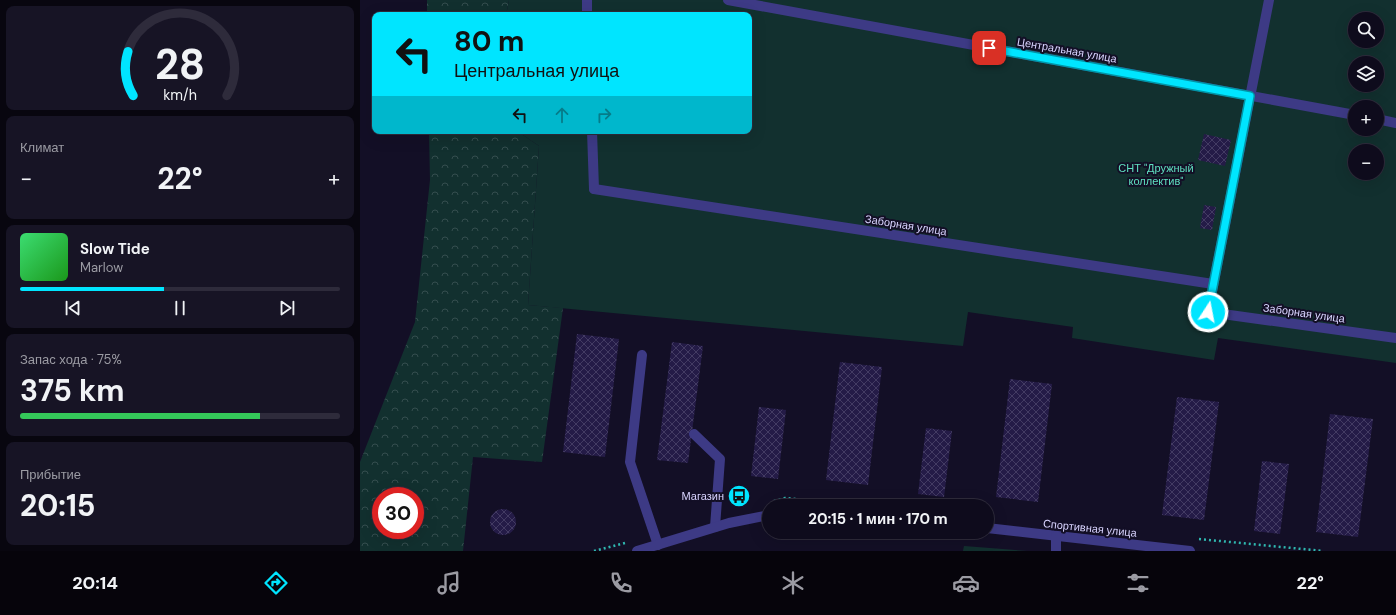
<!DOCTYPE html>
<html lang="ru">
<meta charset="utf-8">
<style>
:root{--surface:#0e0b1c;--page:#171425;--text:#f1f3f6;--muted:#9b9ba3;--line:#2e2b3b;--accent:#00e5ff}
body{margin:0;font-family:"DM Sans",sans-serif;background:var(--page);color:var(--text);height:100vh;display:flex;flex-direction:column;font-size:15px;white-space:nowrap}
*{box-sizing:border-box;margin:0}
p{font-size:13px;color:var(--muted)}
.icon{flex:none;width:22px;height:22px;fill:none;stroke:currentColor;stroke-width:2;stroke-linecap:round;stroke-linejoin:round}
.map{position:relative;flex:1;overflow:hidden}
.drawer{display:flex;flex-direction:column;gap:6px;padding:6px;background:#08060f;width:360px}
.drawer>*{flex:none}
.banner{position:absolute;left:12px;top:12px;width:380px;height:122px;border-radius:8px;box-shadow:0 4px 16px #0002,0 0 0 1px var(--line);background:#00e5ff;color:#111;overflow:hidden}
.controls{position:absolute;left:988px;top:12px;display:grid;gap:8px}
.controls a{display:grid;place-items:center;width:36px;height:36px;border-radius:50%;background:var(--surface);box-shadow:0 4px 16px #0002,0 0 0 1px var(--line);font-size:20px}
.speed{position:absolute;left:12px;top:487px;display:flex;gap:8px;font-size:20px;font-weight:700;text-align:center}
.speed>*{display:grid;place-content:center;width:52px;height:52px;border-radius:50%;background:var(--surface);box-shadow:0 4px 16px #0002,0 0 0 1px var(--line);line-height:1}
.speed .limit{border:6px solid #d22;background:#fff;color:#111}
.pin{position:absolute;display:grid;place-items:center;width:34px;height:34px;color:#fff;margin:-17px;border-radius:8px;box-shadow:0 2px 6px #0006}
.me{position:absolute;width:44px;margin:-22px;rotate:11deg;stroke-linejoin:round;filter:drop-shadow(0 0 3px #0008)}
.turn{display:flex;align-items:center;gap:14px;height:84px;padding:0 16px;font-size:18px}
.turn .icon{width:52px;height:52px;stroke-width:2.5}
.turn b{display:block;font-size:28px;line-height:34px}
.lanes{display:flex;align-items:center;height:38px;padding:0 16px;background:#0003;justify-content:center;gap:20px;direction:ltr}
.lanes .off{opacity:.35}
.big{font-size:30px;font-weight:700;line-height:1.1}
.drawer .widget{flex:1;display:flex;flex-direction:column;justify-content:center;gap:6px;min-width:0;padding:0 14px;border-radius:8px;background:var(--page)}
.drawer .dial{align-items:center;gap:0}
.dial svg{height:104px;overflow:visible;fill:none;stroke:var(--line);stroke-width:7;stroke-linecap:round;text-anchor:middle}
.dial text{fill:var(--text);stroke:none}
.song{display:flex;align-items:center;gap:12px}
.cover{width:48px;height:48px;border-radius:6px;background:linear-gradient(135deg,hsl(140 70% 55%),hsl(120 70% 35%))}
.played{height:4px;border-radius:2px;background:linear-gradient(90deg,var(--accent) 45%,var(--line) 45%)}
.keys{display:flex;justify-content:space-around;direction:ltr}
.heat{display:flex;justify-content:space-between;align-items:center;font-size:22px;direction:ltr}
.charge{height:6px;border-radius:3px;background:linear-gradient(90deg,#34c759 75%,var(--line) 0)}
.trip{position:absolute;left:402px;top:499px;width:232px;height:40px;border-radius:20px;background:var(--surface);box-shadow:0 4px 16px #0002,0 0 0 1px var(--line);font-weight:700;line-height:40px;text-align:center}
.tab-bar{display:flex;height:64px;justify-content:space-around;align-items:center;background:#06040b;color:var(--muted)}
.tab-bar .icon{width:28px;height:28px}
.tab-bar .on{color:var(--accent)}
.tab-bar b{font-size:18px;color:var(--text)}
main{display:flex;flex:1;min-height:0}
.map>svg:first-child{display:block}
</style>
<main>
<section class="drawer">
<div class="widget dial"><svg viewBox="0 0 100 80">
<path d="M14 69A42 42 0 1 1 86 69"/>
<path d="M14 69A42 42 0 0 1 10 35" stroke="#00e5ff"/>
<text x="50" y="56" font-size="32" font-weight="700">28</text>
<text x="50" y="72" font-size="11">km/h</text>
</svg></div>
<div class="widget"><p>Климат</p>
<div class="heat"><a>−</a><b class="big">22°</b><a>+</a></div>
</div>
<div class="widget">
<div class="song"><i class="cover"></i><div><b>Slow Tide</b><p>Marlow</p></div></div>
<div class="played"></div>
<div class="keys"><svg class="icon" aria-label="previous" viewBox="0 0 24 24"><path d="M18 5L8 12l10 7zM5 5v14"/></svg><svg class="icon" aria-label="pause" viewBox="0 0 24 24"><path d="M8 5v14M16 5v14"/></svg><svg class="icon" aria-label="next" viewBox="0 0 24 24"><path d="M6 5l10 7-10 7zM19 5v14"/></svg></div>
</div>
<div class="widget"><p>Запас хода · 75%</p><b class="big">375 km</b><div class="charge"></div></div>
<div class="widget"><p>Прибытие</p><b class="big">20:15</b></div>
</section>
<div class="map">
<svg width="1036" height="551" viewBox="0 0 1036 551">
<defs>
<pattern id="forest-crowns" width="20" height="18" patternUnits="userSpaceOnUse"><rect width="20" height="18" fill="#12302f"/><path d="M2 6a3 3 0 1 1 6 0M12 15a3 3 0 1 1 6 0" fill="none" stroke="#344d4e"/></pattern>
<pattern id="building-cross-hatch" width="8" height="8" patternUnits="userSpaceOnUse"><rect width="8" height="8" fill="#241b47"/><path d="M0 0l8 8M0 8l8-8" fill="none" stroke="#433b63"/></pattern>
</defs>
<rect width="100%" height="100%" fill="#130f26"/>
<path fill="#12302f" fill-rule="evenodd" d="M149,0H1036V363L858,338L854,360L712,338L713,327L608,312L603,346L168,305L179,146L157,131H389V15H146ZM995,19H1017V41H995ZM995,63H1017V85H995ZM995,107H1017V129H995ZM995,151H1017V173H995Z"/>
<g fill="url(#forest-crowns)" fill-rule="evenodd">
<path d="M67,0H149L146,15H67Z"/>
<path d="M69,131H157L179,146L168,305L203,308L182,462L113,457L103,551H0V462L55,322L70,180ZM21,496H55V530H21Z"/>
<path d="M604,546L667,551H603Z"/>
</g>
<g fill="url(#building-cross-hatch)">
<path d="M844,134L871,140L865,166L838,160Z"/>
<path d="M844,205L856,207L852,230L840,228Z"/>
<path d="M217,334L259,339L245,457L203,452Z"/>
<path d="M312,342L343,346L328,463L297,460Z"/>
<path d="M480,362L522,367L508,485L466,480Z"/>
<path d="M650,379L692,384L678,502L636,497Z"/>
<path d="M817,397L859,402L844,520L802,515Z"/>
<path d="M399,407L426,410L418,479L391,476Z"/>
<path d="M970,414L1013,419L998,537L956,532Z"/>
<path d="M566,428L592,431L584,497L558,494Z"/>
<path d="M902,461L929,464L920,534L894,531Z"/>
<circle cx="143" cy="522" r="13"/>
</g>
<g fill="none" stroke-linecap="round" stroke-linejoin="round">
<g stroke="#2fb8b0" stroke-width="2.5" stroke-dasharray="2 3" stroke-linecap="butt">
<path d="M414,501L425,498L505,506"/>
<path d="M839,539L963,551"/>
<path d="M234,551L265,543"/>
</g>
<g stroke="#3d3a85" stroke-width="10">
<path d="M234,189L853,284"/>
<path d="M848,312L1036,338"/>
<path d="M282,355L270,462L298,545"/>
<path d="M334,434L360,459L355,527"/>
</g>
<g stroke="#3d3a85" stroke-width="10">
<path d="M227,0V15"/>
<path d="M368,0L995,115"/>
<path d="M1017,119L1036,123"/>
<path d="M232,131L234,189"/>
<path d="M848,312L909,0"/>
<path d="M627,528L830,551"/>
<path d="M277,551L369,523L409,515"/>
<path d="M696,551V536"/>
</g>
</g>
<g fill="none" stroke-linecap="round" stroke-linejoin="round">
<g stroke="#0095a6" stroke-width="10">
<path id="route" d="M629,48L890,96L848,312"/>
</g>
<use href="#route" stroke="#00e5ff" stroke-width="7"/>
</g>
<defs>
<g id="bus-disc" transform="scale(1.15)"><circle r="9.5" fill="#00e5ff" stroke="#130f26"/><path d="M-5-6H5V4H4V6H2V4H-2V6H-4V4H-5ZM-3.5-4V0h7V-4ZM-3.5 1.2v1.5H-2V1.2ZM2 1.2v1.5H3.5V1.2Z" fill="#111"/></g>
</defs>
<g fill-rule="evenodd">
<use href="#bus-disc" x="379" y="496"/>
</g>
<g text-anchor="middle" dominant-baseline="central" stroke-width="4" stroke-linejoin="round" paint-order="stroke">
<g font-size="11" fill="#d9d4ff" stroke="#130f26">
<text transform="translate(707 50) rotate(10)">Центральная улица</text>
<text transform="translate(546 225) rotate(9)">Заборная улица</text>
<text transform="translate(944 313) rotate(8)">Заборная улица</text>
<text transform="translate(730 528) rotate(6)">Спортивная улица</text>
</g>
<g font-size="11" fill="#5fe0c0" stroke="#130f26">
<text x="796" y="168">СНТ "Дружный<tspan x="796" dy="13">коллектив"</tspan></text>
</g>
<g font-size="11" fill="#d9d4ff" stroke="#130f26" text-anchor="end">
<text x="364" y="496">Магазин</text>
</g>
</g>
</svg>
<div class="controls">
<a><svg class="icon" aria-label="search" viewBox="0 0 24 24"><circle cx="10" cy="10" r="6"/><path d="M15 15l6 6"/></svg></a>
<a><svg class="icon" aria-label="layers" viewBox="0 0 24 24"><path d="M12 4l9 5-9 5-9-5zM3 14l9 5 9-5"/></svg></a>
<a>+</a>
<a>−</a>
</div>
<div class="speed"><div class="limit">30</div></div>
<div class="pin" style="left:629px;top:48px;background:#d93025"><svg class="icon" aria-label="arrive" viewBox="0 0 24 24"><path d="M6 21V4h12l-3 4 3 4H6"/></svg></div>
<svg class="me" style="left:848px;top:312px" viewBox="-20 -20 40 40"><circle r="17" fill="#00e5ff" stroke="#fff" stroke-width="3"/><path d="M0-11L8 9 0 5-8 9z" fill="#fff"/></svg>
<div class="trip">20:15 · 1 мин · 170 m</div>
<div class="banner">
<div class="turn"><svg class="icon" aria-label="left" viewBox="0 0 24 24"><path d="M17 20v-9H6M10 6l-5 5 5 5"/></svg><div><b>80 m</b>Центральная улица</div></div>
<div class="lanes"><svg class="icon" aria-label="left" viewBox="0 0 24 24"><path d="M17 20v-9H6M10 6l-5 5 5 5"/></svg><svg class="icon off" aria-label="ahead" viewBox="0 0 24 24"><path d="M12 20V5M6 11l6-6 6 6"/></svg><svg class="icon off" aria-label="right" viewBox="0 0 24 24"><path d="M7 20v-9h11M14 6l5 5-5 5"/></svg></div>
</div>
</div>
</main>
<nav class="tab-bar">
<b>20:14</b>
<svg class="icon on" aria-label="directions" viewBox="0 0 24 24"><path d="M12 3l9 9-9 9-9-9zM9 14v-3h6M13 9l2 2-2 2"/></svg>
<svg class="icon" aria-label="music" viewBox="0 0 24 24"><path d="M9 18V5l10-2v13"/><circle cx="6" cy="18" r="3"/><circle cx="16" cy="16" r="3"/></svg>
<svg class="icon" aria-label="phone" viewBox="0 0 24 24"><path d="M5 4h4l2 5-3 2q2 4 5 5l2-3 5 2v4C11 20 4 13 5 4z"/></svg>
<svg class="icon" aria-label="climate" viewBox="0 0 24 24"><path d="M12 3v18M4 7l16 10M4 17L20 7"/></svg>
<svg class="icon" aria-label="car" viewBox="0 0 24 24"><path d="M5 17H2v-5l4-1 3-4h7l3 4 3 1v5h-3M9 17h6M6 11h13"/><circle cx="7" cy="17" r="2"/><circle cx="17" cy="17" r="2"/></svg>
<svg class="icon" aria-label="filters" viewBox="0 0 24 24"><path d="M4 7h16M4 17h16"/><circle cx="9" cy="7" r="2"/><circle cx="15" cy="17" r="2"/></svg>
<b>22°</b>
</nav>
